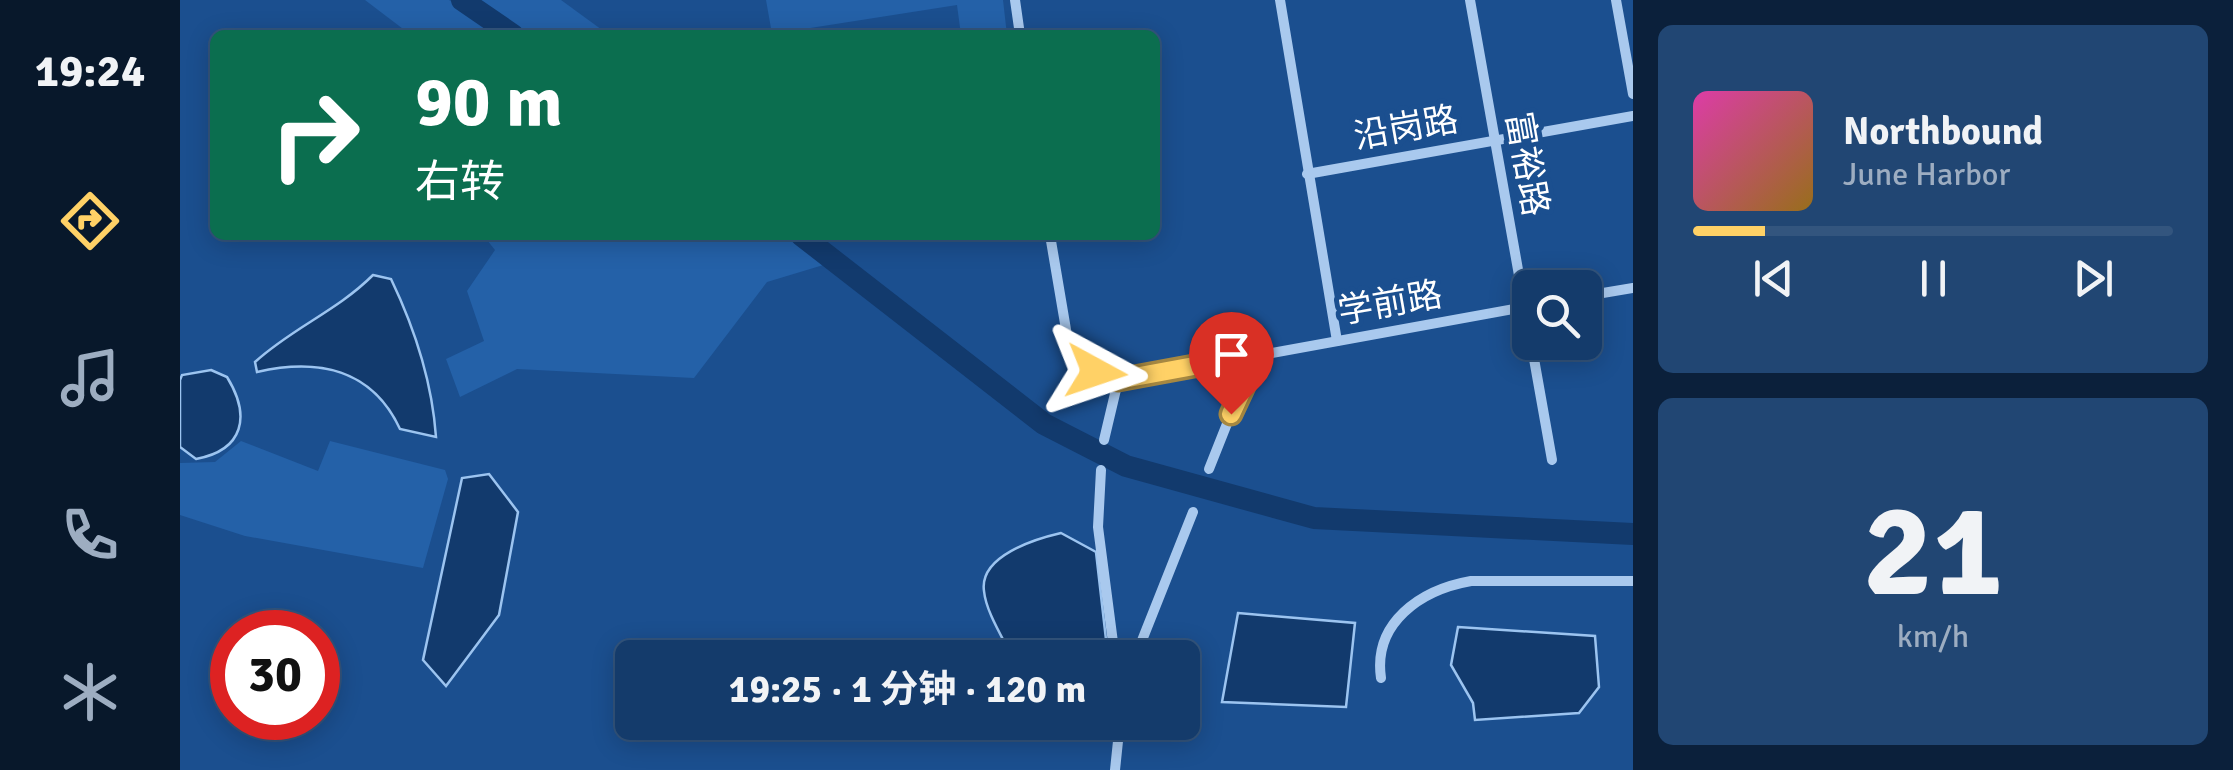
<!DOCTYPE html>
<html lang="zh">
<meta charset="utf-8">
<style>
:root{--surface:#143b6b;--page:#214673;--text:#f1f3f6;--muted:#9dadc1;--line:#33557e;--accent:#ffd166}
body{margin:0;font-family:Signika,"Noto Sans SC",sans-serif;background:var(--page);color:var(--text);height:100vh;display:flex;flex-direction:column;font-size:38px;white-space:nowrap}
*{box-sizing:border-box;margin:0}
p{font-size:32px;color:var(--muted)}
.icon{flex:none;width:55px;height:55px;fill:none;stroke:currentColor;stroke-width:2;stroke-linecap:round;stroke-linejoin:round}
.map{position:relative;flex:1;overflow:hidden}
.panel{display:flex;flex-direction:column;gap:25px;padding:25px;background:#0b203b;width:600px}
.panel>*{flex:none}
.banner{position:absolute;left:30px;top:30px;width:950px;height:210px;border-radius:15px;box-shadow:0 5px 25px #0003,0 0 0 2px var(--line);background:#0b6e4f;color:#fff;overflow:hidden}
.fabs{position:absolute;left:1332px;top:270px;display:grid;gap:20px}
.fabs a{display:grid;place-items:center;width:90px;height:90px;border-radius:15px;background:var(--surface);box-shadow:0 5px 25px #0003,0 0 0 2px var(--line);font-size:50px}
.speed{position:absolute;left:30px;top:610px;display:flex;gap:20px;font-size:50px;font-weight:700;text-align:center}
.speed>*{display:grid;place-content:center;width:130px;height:130px;border-radius:50%;background:var(--surface);box-shadow:0 5px 25px #0003,0 0 0 2px var(--line);line-height:1}
.speed .limit{border:15px solid #d22;background:#fff;color:#111}
.pin{position:absolute;display:grid;place-items:center;width:85px;height:85px;color:#fff;margin:-102px -42px;border-radius:50% 50% 50% 0;rotate:-45deg;box-shadow:0 0 10px #0007}
.pin .icon{rotate:45deg}
.me{position:absolute;width:110px;margin:-55px;rotate:95deg;stroke-linejoin:round;filter:drop-shadow(0 0 8px #0008)}
.turn{display:flex;align-items:center;gap:35px;height:210px;padding:0 40px;font-size:45px}
.turn .icon{width:130px;height:130px;stroke-width:2.5}
.turn b{display:block;font-size:70px;line-height:85px}
.panel .widget{flex:1;display:flex;flex-direction:column;justify-content:center;gap:15px;min-width:0;padding:0 35px;border-radius:15px;background:var(--page)}
.panel .dial{align-items:center;gap:0}
.dial b{font-size:130px;line-height:1}
.song{display:flex;align-items:center;gap:30px}
.cover{width:120px;height:120px;border-radius:15px;background:linear-gradient(135deg,hsl(320 70% 55%),hsl(40 70% 35%))}
.played{height:10px;border-radius:5px;background:linear-gradient(90deg,var(--accent) 15%,var(--line) 15%)}
.keys{display:flex;justify-content:space-around;direction:ltr}
.trip{position:absolute;left:435px;top:640px;width:585px;height:100px;border-radius:15px;background:var(--surface);box-shadow:0 5px 25px #0003,0 0 0 2px var(--line);font-weight:700;line-height:100px;text-align:center}
main{display:flex;flex:1;min-height:0}
.dock{display:flex;flex-direction:column;width:180px;justify-content:space-around;align-items:center;background:#08182b;color:var(--muted)}
.dock .icon{width:70px;height:70px}
.dock .on{color:var(--accent)}
.dock b{font-size:45px;color:var(--text)}
.map>svg:first-child{display:block}
</style>
<main>
<nav class="dock">
<b>19:24</b>
<svg class="icon on" aria-label="directions" viewBox="0 0 24 24"><path d="M12 3l9 9-9 9-9-9zM9 14v-3h6M13 9l2 2-2 2"/></svg>
<svg class="icon" aria-label="music" viewBox="0 0 24 24"><path d="M9 18V5l10-2v13"/><circle cx="6" cy="18" r="3"/><circle cx="16" cy="16" r="3"/></svg>
<svg class="icon" aria-label="phone" viewBox="0 0 24 24"><path d="M5 4h4l2 5-3 2q2 4 5 5l2-3 5 2v4C11 20 4 13 5 4z"/></svg>
<svg class="icon" aria-label="climate" viewBox="0 0 24 24"><path d="M12 3v18M4 7l16 10M4 17L20 7"/></svg>
</nav>
<div class="map">
<svg width="1453" height="770" viewBox="0 0 1453 770">
<rect width="100%" height="100%" fill="#1b4f8f"/>
<g fill="#2461a8">
<path d="M185,0H269L319,35H231Z"/>
<path d="M293,0H381L429,35H342Z"/>
<path d="M586,0H823L827,35H781L777,5L592,34Z"/>
<path d="M303,235H609L650,263L587,282L514,378L337,369L280,397L266,359L304,341L287,291L315,250Z"/>
<path d="M61,441L138,471L150,441L265,470L268,479L243,568L65,536L0,515V463L35,462Z"/>
</g>
<g fill="#123a6d" stroke="#9cc4f0" stroke-width="2.5">
<path d="M193,275L211,279C235,329 252,381 256,437L220,429C192,369 138,358 77,372L75,362C112,328 157,311 193,275Z"/>
<path d="M31,370L47,377C71,416 64,450 16,459L0,447V380L2,375Z"/>
<path d="M309,474L338,512L319,615L266,686L243,660L282,478Z"/>
<path d="M881,533L916,552L928,657H832C823,638 806,612 804,591C799,556 855,539 881,533Z"/>
<path d="M1058,613L1175,623L1166,707L1042,702Z"/>
<path d="M1278,627L1415,636L1419,687L1399,713L1295,720L1293,703L1271,665Z"/>
</g>
<g fill="none" stroke-linecap="round" stroke-linejoin="round">
<g stroke="#123a6d" stroke-width="22">
<path d="M282,0L333,35"/>
<path d="M621,235L864,424L946,466L1134,518L1453,534"/>
</g>
<g stroke="#a9c9ee" stroke-width="10">
<path d="M835,0L840,35"/>
<path d="M1100,0L1157,341"/>
<path d="M1290,0L1350,337"/>
<path d="M1436,0L1453,94"/>
<path d="M1127,174L1453,116"/>
<path d="M870,235L890,353L900,363L938,381L1350,306"/>
<path d="M1405,296L1453,288"/>
<path d="M1351,342L1372,460"/>
<path d="M924,440L938,381"/>
<path d="M1029,469L1062,386L1079,354"/>
<path d="M921,470L918,527L935,658"/>
<path d="M955,658L1013,512"/>
<path d="M1201,678C1193,623 1240,590 1291,581H1453"/>
<path d="M935,770L940,722"/>
</g>
</g>
<g fill="none" stroke-linecap="round" stroke-linejoin="round">
<g stroke="#a68842" stroke-width="25">
<path id="route" d="M916,372L938,380L1079,354L1051,414"/>
</g>
<use href="#route" stroke="#ffd166" stroke-width="18"/>
</g>
<g text-anchor="middle" dominant-baseline="central" stroke-width="10" stroke-linejoin="round" paint-order="stroke">
<g font-size="35" fill="#fff" stroke="#1b4f8f">
<text transform="translate(1226 128) rotate(-10)">沿岗路</text>
<text transform="translate(1347 164) rotate(80)">富裕路</text>
<text transform="translate(1210 303) rotate(-10)">学前路</text>
</g>
</g>
</svg>
<div class="fabs">
<a><svg class="icon" aria-label="search" viewBox="0 0 24 24"><circle cx="10" cy="10" r="6"/><path d="M15 15l6 6"/></svg></a>
</div>
<div class="speed"><div class="limit">30</div></div>
<div class="pin" style="left:1051px;top:414px;background:#d93025"><svg class="icon" aria-label="arrive" viewBox="0 0 24 24"><path d="M6 21V4h12l-3 4 3 4H6"/></svg></div>
<svg class="me" style="left:916px;top:372px" viewBox="-20 -20 40 40"><path d="M0-17L14 15 0 8-14 15z" fill="#ffd166" stroke="#fff" stroke-width="4"/></svg>
<div class="trip">19:25 · 1 分钟 · 120 m</div>
<div class="banner">
<div class="turn"><svg class="icon" aria-label="right" viewBox="0 0 24 24"><path d="M7 20v-9h11M14 6l5 5-5 5"/></svg><div><b>90 m</b>右转</div></div>
</div>
</div>
<section class="panel">
<div class="widget">
<div class="song"><i class="cover"></i><div><b>Northbound</b><p>June Harbor</p></div></div>
<div class="played"></div>
<div class="keys"><svg class="icon" aria-label="previous" viewBox="0 0 24 24"><path d="M18 5L8 12l10 7zM5 5v14"/></svg><svg class="icon" aria-label="pause" viewBox="0 0 24 24"><path d="M8 5v14M16 5v14"/></svg><svg class="icon" aria-label="next" viewBox="0 0 24 24"><path d="M6 5l10 7-10 7zM19 5v14"/></svg></div>
</div>
<div class="widget dial"><b>21</b><p>km/h</p></div>
</section>
</main>
